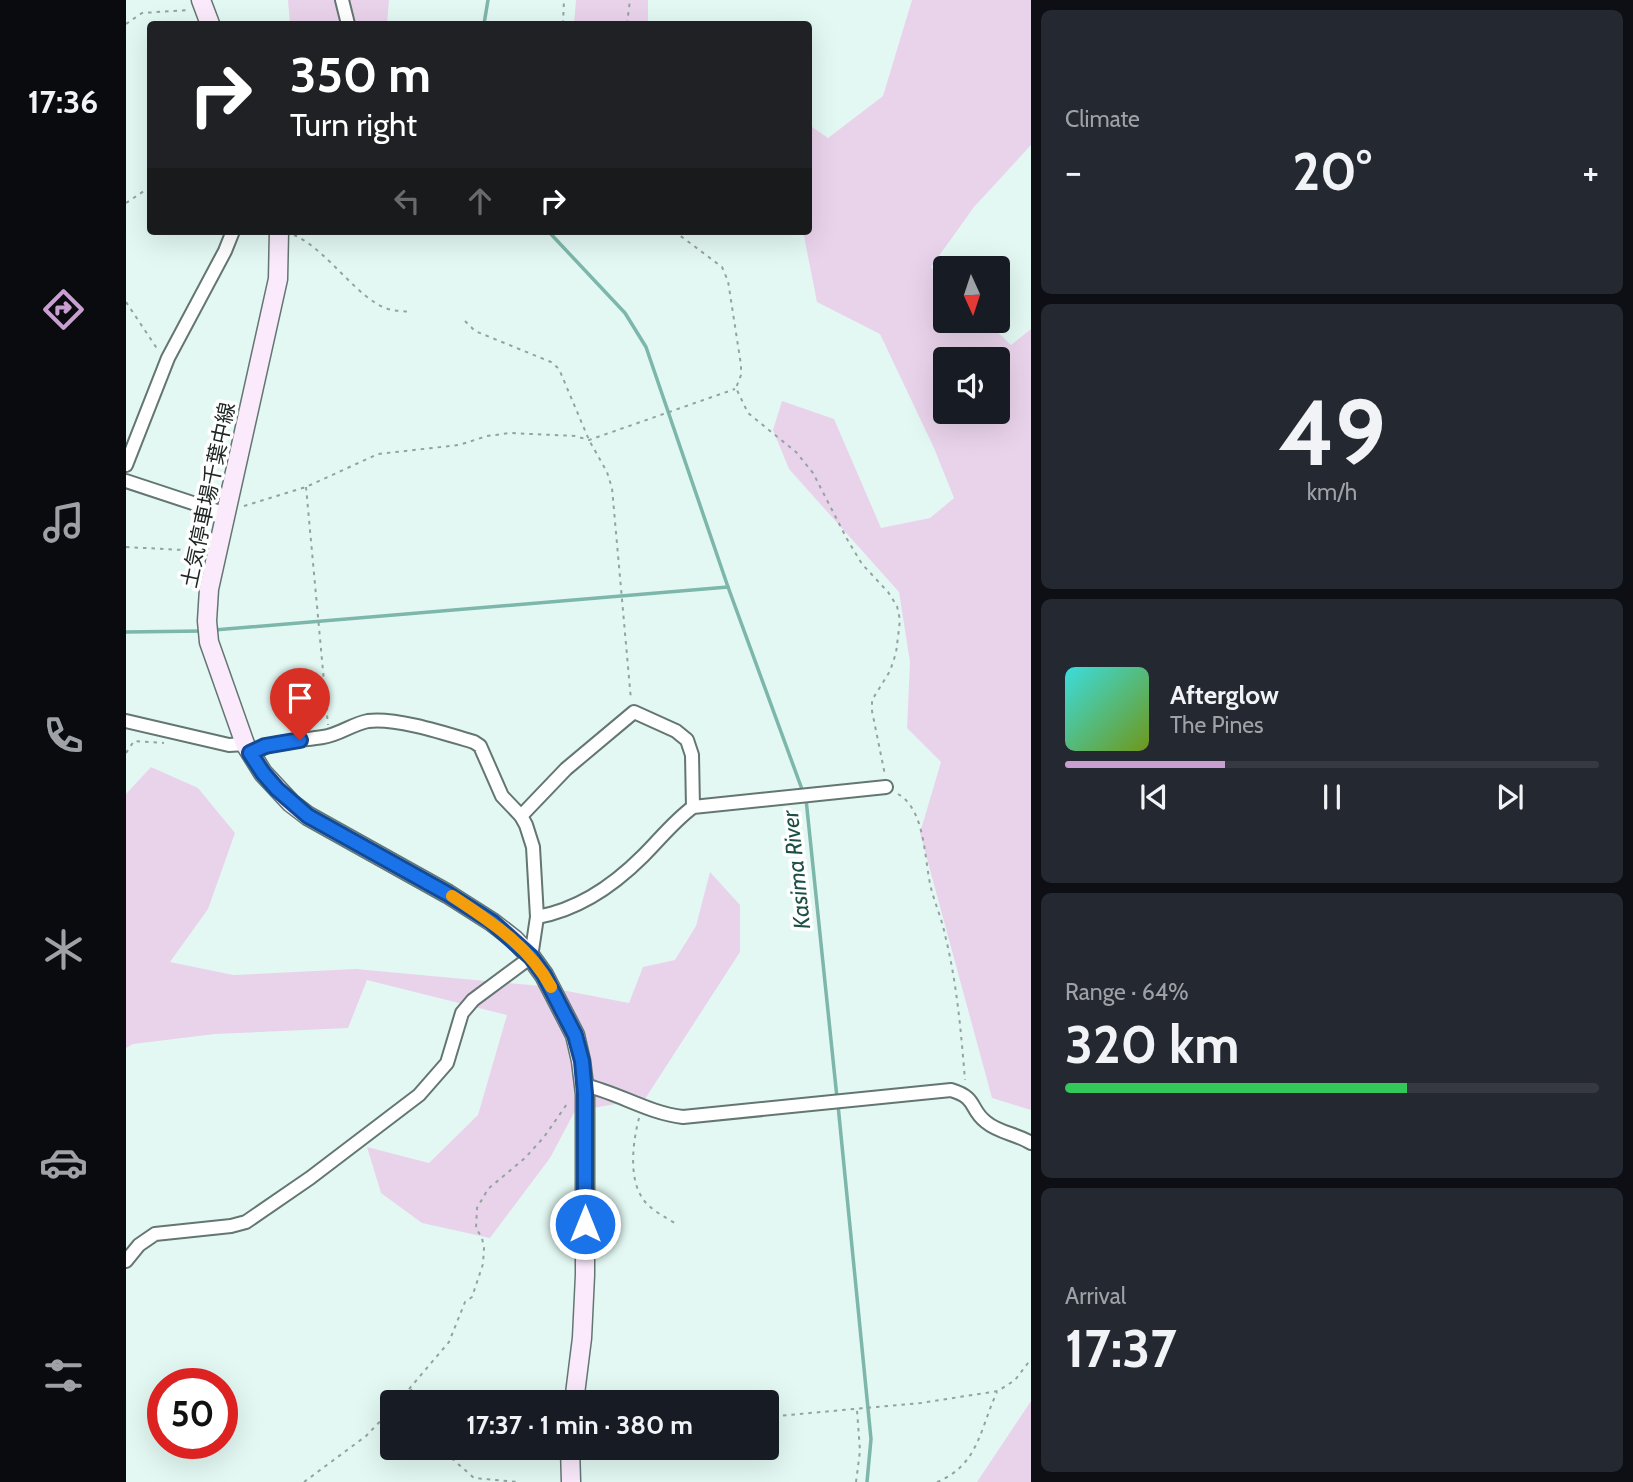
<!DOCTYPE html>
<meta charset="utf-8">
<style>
:root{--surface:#171b24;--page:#242831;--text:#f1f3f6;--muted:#9ea1a6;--line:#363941;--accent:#c89fd0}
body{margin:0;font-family:Cabin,"Noto Sans JP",sans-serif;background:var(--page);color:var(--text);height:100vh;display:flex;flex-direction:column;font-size:26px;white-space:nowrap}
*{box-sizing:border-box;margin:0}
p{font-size:23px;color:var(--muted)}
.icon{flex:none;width:38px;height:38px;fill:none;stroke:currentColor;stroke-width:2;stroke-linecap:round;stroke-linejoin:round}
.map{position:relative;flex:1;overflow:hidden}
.details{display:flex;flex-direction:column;gap:10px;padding:10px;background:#0d0f14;width:602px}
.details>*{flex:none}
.hud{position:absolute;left:21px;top:21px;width:665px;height:214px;border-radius:7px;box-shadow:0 7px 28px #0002;background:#202124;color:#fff;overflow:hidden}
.needle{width:46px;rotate:177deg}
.buttons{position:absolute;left:807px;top:256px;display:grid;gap:14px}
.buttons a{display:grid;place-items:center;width:77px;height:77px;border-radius:7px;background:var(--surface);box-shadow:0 7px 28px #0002;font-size:35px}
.speed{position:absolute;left:21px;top:1368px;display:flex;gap:14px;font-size:35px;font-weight:700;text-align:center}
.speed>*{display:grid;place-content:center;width:91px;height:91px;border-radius:50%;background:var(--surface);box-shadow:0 7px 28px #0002;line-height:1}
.speed .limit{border:10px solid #d22;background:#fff;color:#111}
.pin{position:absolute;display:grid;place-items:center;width:60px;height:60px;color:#fff;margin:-72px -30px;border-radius:50% 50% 50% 0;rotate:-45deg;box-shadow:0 0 7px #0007}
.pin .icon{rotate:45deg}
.me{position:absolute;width:77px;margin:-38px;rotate:0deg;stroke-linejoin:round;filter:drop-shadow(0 0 5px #0008)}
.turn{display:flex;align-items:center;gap:24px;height:147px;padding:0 28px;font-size:32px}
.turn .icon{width:91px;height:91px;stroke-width:2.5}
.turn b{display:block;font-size:49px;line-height:60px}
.lanes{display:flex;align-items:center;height:66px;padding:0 28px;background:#0003;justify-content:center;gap:35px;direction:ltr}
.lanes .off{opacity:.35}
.big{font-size:52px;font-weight:700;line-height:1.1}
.details .tile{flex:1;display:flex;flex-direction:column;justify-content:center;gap:10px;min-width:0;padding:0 24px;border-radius:10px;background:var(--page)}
.details .dial{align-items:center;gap:0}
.dial b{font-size:91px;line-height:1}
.song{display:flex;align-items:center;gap:21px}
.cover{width:84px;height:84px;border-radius:10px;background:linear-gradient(135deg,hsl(180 70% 55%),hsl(80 70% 35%))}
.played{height:7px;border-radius:4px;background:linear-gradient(90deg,var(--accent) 30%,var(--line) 30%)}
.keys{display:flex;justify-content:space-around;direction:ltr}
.heat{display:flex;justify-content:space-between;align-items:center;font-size:38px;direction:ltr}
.charge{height:10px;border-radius:5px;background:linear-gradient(90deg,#34c759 64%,var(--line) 0)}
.trip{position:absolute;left:254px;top:1390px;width:399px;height:70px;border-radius:7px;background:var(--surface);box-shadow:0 7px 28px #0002;font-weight:700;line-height:70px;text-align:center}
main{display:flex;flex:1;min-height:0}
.menu{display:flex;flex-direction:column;width:126px;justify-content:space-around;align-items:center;background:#090b0e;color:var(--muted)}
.menu .icon{width:49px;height:49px}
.menu .active{color:var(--accent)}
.menu b{font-size:32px;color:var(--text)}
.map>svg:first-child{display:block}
</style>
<main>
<nav class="menu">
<b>17:36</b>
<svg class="icon active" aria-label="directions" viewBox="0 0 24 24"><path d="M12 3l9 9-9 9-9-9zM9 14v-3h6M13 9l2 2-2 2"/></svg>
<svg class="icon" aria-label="music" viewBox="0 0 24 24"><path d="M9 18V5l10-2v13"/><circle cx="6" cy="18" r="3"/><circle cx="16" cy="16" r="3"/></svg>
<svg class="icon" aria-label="phone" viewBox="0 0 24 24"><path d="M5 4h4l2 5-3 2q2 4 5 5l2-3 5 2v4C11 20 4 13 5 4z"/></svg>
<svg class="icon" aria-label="climate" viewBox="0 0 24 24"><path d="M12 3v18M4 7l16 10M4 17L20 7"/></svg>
<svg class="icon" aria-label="car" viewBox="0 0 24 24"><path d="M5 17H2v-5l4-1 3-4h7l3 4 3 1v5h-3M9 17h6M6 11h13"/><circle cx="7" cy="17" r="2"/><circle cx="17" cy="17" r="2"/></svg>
<svg class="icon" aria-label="filters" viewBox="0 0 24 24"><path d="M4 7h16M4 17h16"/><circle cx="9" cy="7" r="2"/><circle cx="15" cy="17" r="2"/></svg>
</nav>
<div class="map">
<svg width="905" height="1482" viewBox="0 0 905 1482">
<rect width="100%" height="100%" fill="#e3f8f3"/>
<g fill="#e9d3eb" fill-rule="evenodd">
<path d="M162,0H263L261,24H164Z"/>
<path d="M450,0H522V24H448Z"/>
<path d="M786,0H905V145L848,207L805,267L819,281V320H859L885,345L905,329V1110L866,1098L794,833L815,762L781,728L784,662L773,592L663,469L647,430L656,401L708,419L755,528L804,518L828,498L808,448L754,334L691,302L677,231H682L683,125L702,138L757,96ZM819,359H872V411H819Z"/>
<path d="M25,767L72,788L109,833L82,909L44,962L107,975L230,969L415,986L503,1003L517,967L549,960L570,926L584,872L614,905V952L519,1099L449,1111L424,1158L364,1238L296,1223L255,1193L241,1147L303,1163L352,1115L381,1015L241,980L222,1028L89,1034L7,1044L0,1048V794Z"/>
<path d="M905,1401V1482H851Z"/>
</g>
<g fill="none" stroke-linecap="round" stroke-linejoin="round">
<g stroke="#7db6aa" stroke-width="3.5">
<path d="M358,24L362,0"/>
<path d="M422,231L499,313L520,347L602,587L677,792"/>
<path d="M88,630L602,587"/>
<path d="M0,632L77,631"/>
<path d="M680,799L711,1098"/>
<path d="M712,1105L745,1439L741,1482"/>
</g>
<g stroke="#647672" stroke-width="16">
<g id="street">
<path d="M216,0L222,24"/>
<path d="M0,465L42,358L99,251L107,231"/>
<path d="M0,481L100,514"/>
<path d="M0,721L103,745L119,744"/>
<path d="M395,816L440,769L508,712L550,731L561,740L566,755L567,807"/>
<path d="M411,917C451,910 488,885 517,856C534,839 548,821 567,807L760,787"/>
<path d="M458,1085C493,1093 522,1113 557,1117L825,1090C852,1098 843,1109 860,1122C873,1133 891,1134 905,1143"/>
<path d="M0,1261L13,1245L29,1234L105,1226L120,1222L184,1178L293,1095L321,1063L336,1013L347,1000L405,957L411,917L407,847L400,825L395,816L376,796L354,746L348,742C321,734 269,717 242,721C226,724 213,735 197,737C171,741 148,741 124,753"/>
</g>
</g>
<g stroke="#647672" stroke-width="21">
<g id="secondary">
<path d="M75,0L84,24"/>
<path d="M153,231L152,279L83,589L81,621L83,642L119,744L137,773L165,803L182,816L322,894L366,922L388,939L405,957L418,975L449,1035L455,1061L459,1094V1275L456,1338L448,1402"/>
<path d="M444,1447L445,1482"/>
</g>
</g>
<g stroke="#93a39f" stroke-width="2" stroke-dasharray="3.5 5" stroke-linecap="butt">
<path d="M0,24L16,13L64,10"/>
<path d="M437,24L438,0"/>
<path d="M501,24L504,0"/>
<path d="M0,203L24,187"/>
<path d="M548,231L596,267L602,281L615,365V375L610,388L622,413L670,452L687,473L721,539L736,564L762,592L771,606L774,620L770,653L764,671L746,700V711L759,775"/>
<path d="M168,235C202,250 231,299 262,309C269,311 277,311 284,312"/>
<path d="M0,302L32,350"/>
<path d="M339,321L349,331L425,362L433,369L463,440L481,472L486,488L505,700"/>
<path d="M180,487L202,725"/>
<path d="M118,506L180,487L252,454L333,445L361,436L384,433L449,436L463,440L609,389"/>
<path d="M0,547L76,551"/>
<path d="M0,753L8,741L38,743"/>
<path d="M772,794C800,810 798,860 805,888C809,904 816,919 819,935C831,983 835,1032 839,1080"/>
<path d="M513,1118C507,1141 502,1178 517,1199C524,1210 541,1218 552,1225"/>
<path d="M285,1389L288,1402"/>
<path d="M272,1402L323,1342L339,1302L346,1297L357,1264L358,1248L356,1238L350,1228L351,1208L362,1189L399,1158L418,1137L443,1101"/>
<path d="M640,1417L795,1403L872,1391L889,1380L905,1359"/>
<path d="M313,1447L348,1478L393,1482"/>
<path d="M178,1482L240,1436L266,1409"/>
<path d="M730,1482L734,1451L731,1410"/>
<path d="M811,1482C853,1465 854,1428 871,1392"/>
</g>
<use href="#street" stroke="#fff" stroke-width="12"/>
<use href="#secondary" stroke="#faeafc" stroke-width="18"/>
</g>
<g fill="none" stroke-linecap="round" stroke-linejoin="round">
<g stroke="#114b97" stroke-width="18">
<path id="route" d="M174,740L139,746L124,753L137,773L151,789L182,816L322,894L366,922L405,957L418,975L449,1035L456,1061L459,1094V1224"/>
</g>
<use href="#route" stroke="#1a73e8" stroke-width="12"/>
<path stroke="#f59e0b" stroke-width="12" d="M326,896C365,922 402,945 425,987"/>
</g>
<g text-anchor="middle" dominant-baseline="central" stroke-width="7" stroke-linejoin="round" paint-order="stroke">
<g font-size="21" fill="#202826" stroke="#fff">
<text transform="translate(82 495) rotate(-78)">土気停車場千葉中線</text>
</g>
<g font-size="23" font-style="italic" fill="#1e4f47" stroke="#fff">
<text transform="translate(670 870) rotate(-96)">Kasima River</text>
</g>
</g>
</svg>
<div class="buttons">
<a><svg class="needle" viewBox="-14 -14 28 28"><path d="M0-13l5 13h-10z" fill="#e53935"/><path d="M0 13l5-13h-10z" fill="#9ea1a6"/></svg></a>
<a><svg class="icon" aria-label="sound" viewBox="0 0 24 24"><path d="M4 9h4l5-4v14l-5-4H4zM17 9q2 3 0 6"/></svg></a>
</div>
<div class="speed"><div class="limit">50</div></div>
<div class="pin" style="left:174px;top:740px;background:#d93025"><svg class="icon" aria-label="arrive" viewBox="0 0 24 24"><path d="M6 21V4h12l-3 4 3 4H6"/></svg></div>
<svg class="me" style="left:459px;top:1224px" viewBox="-20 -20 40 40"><circle r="17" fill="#1a73e8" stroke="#fff" stroke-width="3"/><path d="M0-11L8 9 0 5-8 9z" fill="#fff"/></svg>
<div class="trip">17:37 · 1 min · 380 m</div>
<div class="hud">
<div class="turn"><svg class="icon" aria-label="right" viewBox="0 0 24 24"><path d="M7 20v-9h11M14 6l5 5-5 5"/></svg><div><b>350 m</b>Turn right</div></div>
<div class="lanes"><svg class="icon off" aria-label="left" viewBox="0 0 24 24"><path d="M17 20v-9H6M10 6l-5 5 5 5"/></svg><svg class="icon off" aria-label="ahead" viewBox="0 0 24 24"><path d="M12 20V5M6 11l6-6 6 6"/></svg><svg class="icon" aria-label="right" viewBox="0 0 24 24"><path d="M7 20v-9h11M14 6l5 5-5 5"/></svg></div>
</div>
</div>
<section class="details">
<div class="tile"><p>Climate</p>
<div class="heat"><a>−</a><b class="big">20°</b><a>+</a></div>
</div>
<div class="tile dial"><b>49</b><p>km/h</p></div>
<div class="tile">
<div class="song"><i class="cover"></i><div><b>Afterglow</b><p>The Pines</p></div></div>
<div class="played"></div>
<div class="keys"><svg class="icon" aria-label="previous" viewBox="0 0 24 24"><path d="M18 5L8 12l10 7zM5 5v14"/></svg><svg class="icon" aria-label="pause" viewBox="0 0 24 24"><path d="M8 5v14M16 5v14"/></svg><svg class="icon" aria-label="next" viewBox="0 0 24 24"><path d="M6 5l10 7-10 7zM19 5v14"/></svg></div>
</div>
<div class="tile"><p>Range · 64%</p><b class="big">320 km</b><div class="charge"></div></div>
<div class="tile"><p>Arrival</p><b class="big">17:37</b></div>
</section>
</main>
